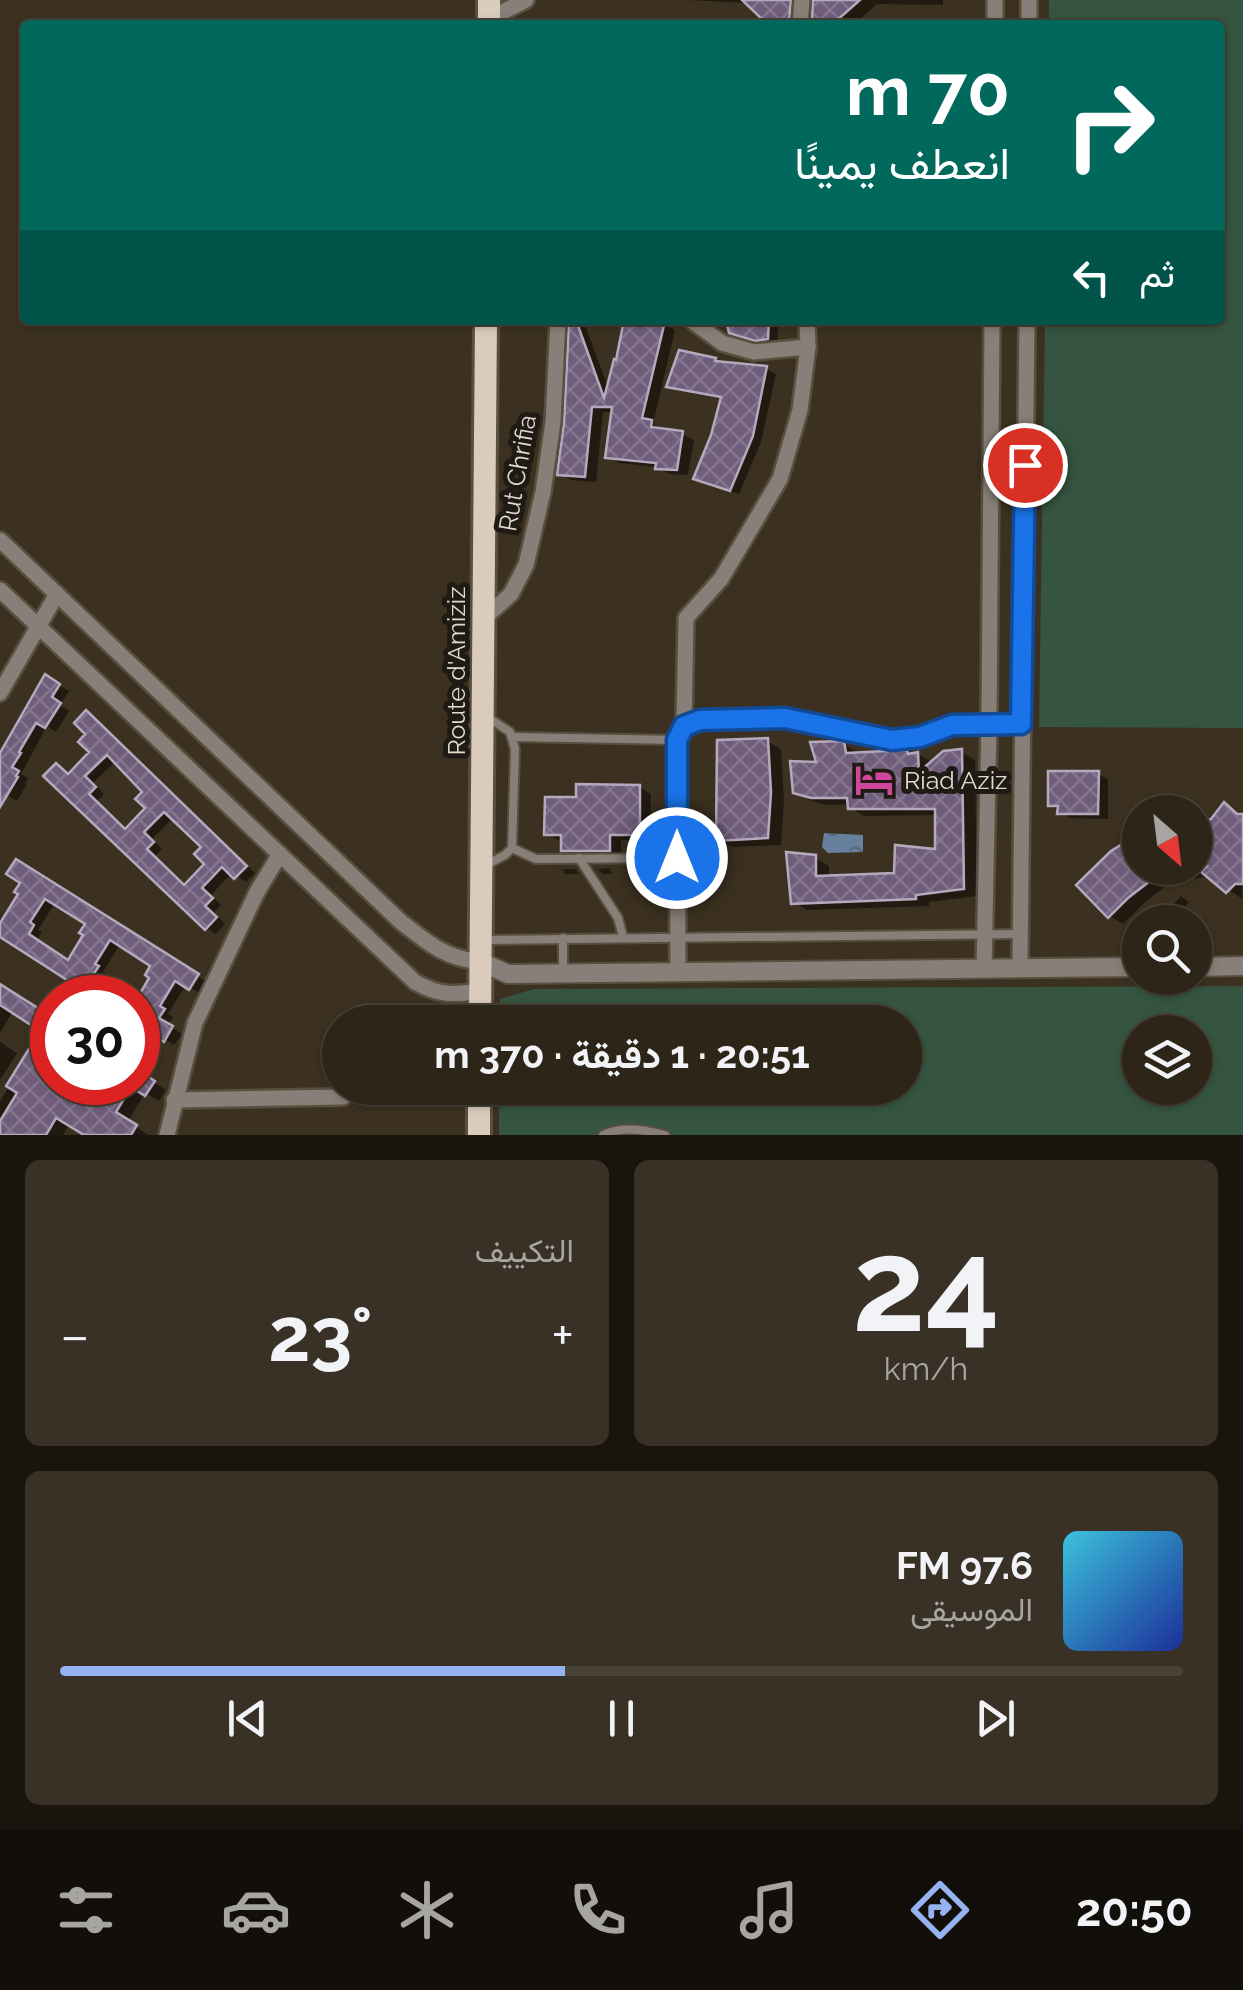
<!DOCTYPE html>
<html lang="ar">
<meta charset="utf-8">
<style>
:root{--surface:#2d2518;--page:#393125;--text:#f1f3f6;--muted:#a7a5a2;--line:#484237;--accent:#95b2f1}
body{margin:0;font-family:Raleway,Vazirmatn,sans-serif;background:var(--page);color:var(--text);direction:rtl;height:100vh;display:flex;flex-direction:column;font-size:38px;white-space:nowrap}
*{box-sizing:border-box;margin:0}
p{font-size:32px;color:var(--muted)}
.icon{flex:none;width:55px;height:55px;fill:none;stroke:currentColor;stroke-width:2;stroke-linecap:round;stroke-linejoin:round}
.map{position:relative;height:1135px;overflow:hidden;direction:ltr}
.drawer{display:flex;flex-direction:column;gap:25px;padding:25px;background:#19140d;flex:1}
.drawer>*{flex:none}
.guide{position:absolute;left:20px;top:20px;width:1205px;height:305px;border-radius:10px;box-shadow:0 2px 8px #0004,0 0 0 2px var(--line);direction:rtl;background:#00695c;color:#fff;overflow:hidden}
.needle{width:65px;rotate:152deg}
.buttons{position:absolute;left:1122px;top:795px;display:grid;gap:20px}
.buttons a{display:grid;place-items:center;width:90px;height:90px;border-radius:50%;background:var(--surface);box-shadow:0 2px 8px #0004,0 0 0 2px var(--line);font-size:50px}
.speed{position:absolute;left:30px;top:975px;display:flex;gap:20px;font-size:50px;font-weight:700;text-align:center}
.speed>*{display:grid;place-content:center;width:130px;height:130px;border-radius:50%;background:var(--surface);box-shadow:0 2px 8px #0004,0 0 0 2px var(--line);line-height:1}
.speed .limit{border:15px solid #d22;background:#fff;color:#111}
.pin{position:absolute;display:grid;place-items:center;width:85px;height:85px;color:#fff;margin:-42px;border:5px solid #fff;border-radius:50%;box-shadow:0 2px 10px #0007}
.me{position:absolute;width:110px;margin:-55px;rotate:0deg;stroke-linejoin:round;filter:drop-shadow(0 0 8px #0008)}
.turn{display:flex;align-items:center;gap:35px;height:210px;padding:0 50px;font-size:45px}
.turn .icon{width:130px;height:130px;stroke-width:2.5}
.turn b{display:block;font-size:70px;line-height:85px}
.then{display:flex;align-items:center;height:95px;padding:0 50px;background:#0003;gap:20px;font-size:38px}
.big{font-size:75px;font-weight:700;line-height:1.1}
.drawer .widget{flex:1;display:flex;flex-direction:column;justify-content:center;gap:15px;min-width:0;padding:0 35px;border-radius:15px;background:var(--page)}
.drawer .dial{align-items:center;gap:0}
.dial b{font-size:130px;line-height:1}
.song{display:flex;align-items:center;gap:30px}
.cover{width:120px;height:120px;border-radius:15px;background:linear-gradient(135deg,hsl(190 70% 55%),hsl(230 70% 35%))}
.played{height:10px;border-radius:5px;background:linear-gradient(90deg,var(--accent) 45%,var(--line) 45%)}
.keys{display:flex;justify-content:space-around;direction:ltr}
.heat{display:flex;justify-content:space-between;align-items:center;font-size:55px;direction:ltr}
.drawer .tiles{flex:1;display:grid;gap:25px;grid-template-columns:1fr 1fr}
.widget:last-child{grid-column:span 2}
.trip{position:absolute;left:322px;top:1005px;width:600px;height:100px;border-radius:50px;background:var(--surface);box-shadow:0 2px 8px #0004,0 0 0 2px var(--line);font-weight:700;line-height:100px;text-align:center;direction:rtl}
.dock{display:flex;height:160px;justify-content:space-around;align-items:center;background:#120f0a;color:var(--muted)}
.dock .icon{width:70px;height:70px}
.dock .selected{color:var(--accent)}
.dock b{font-size:45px;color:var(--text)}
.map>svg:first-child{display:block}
</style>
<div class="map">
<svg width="1243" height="1135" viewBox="0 0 1243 1135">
<defs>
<pattern id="water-ripples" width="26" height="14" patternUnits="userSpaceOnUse" patternTransform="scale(2.5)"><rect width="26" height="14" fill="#67809e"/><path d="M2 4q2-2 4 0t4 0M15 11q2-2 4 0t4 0" fill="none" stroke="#5a6a7c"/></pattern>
<pattern id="building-cross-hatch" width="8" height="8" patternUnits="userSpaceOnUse" patternTransform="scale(2.5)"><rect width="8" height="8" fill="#705d7c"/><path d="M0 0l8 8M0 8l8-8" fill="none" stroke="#84748d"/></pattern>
</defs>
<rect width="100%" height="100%" fill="#3c3120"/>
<g fill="#355541" fill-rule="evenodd">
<path d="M1049,0H1243V728L1039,727L1045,320H1220V25H1049Z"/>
<path d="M1243,986V1135H499V1088H905V1022H500V999L534,989ZM1140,1032H1195V1088H1140Z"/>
</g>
<path fill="url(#water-ripples)" d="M824,833L863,835V852L828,853L822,847Z"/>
<g fill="#0007" fill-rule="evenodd">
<path d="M687,0H809L803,25H776L749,3Z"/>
<path d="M815,0H943V5L877,4L854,25H825L814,19Z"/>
<path d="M571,320H583L609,390L618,363L627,320L664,324L675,330L653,424L662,429L682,434L694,440L688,475L669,474L656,467L619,463L608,456L614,412H603L596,482L571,480L560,474L567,423Z"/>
<path d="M729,320H776L778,321V344L767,345L742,338L731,332Z"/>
<path d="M715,360L722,364L767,369L776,374L761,442L739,494L705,483L723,399L678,391L669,386Z"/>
<path d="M46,678L69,691L60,705L69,711L56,732L47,726L21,774L28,778L25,783L27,784L17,801L8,796L0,808V757Z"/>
<path d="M87,713L96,719L255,873L246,882L232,873L211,895L221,905L214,912L225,924L216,934L206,928L56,766L70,775L92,752ZM116,761L146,792L148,808L128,830L97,801L104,794L93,783ZM173,818L205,847L207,864L186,886L155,856L162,849L152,839Z"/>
<path d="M767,741L781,749L784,800L781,845L732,847L718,839Z"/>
<path d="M843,744L857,752L858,755L906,752L912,756L918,754L933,763L961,752L975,760L977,896L929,902V906L807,910L794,902L815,858L829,866V878L896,875L938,852L937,815L864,816L850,808V804L827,805L809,800L795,791Z"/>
<path d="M1098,774L1108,779V819L1070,818L1050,805Z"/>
<path d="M640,787L651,794L650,840H621V856H575L564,850V840H558L547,833L578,800Z"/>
<path d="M1225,806L1243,817L1242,899L1209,876L1168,884L1142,905L1123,924L1109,916L1140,836V868H1195V825L1212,821Z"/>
<path d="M16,862L207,982L200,993L186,985L168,1014L173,1017L168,1025L182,1034L174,1045L138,1022V1002L153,977V965L120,944L103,972L107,974L102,983L0,934V919L4,921L22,894L23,882ZM55,903L88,924L86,934L69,962L37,941L42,932L38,930Z"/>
<path d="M610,868L612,874H603L598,869Z"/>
<path d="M563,869H575L580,874H565Z"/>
<path d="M1181,896L1189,902L1180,912L1173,905Z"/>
<path d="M0,987L52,1019V1082H138V1072L166,1090L159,1101L145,1093L128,1121L148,1135H89L70,1123L63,1135H0V1101L44,1030L13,1011L0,1033Z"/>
<path d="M0,1042L17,1053L0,1080Z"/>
</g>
<g fill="url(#building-cross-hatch)" stroke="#b5a9bd" stroke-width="2.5" fill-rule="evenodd">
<path d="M742,0H791L789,21L765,22Z"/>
<path d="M813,0H860L834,23L812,20Z"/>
<path d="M569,320H576L604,398L614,359L616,360L624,320L665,321L642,418L652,420L651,427L683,431L677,470L655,469L656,463L605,458L612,407H592L585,477L557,475L564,423Z"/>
<path d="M726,320H769L768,339L755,341L729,333Z"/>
<path d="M679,350L716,358L715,361L767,366L753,436L730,491L693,479L711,435L721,397L666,387Z"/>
<path d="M45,674L60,684L52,697L61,703L45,728L36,723L19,752L21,753L12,767L19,771L16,776L18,777L0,807V753Z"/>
<path d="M86,710L247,866L234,879L222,867L202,888L213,898L205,906L217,917L205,930L43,776L56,763L68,774L89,752L78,742L85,734L74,723ZM107,755L142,792L135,799L145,808L125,829L89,794L96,787L85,776ZM164,812L201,847L194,854L204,864L184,885L147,849L154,842L144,832Z"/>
<path d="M768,738L771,792L768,838L716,841L717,740Z"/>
<path d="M844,741L846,753L907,750L908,754L918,752L919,772L943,751L962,749L964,889L916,895V899L791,904L786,852L816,855V876L894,873L895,845L935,849V809H848L847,798H811L793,793L790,761L816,762L810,742Z"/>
<path d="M1048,771H1099L1098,814H1057L1058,806H1048Z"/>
<path d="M576,784L640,785V835H610V851H561V835H544L545,797H576Z"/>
<path d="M1224,802L1237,814H1243V884H1235L1226,893L1201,872L1206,867L1195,869V823H1200L1211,819Z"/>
<path d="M1140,833V868H1179L1180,872L1154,878L1128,898L1108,918L1076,885L1111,851Z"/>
<path d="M16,859L199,974L189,990L175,981L160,1006L165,1009L159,1018L173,1026L164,1042L138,1025V997L149,978L145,975L150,966L110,940L95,964L99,966L93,975L127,998H95L0,937V923L18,894L14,892L20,883L6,874ZM45,899L85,924L79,933L83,935L68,960L29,934L34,925L30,922Z"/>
<path d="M0,984L52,1017V1082H138V1070L155,1081L145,1096L131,1087L116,1112L137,1125L131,1135H84L56,1118L46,1135H0V1121L17,1093L6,1086L40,1031L0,1005Z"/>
</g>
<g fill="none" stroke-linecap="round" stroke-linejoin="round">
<g stroke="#594f3f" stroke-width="12">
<g id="service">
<path d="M513,737L677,740"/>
<path d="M512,848L536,859L677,858"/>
<path d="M579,858L618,918L623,937"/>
<path d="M486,865L505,855L512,848L515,749L510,732L487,717"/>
<path d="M484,940L1020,934"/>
<path d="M563,973V938"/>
<path d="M603,1135C621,1126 647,1130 665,1135"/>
</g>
</g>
<g stroke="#594f3f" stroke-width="20">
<g id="minor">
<path d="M489,19L526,0"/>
<path d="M800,25L802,0"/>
<path d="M995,25V0"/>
<path d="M1029,25V0"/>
<path d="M691,320L722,343L754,352L808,347"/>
<path d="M0,540L401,922C430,944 444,958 481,962"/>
<path d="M0,590L415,982C439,996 454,995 481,991"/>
<path d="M483,619L511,594L526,565L543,492L553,422L558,320"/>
<path d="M0,693L57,594"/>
<path d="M684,726L700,720L785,717L891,740L920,737L951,725L1021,724"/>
<path d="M1020,968L1027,320"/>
<path d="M984,969L989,725L992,320"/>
<path d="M678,972L677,740L684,726L686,618L721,579L780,479L800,410L808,347L807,320"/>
<path d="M174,1100L343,1097"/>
<path d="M167,1135L195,1023L257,892L280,854"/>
</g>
</g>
<g stroke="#594f3f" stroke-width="22">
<g id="tertiary">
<path d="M481,962L508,974L1140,967"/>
<path d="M1195,967L1243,966"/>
</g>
</g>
<g stroke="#594f3f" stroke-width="28">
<g id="primary">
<path d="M489,25V0"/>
<path d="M480,1022L486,320"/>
<path d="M479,1135V1088"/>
</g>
</g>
<use href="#service" stroke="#877f78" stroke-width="8"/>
<use href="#minor" stroke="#877f78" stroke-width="15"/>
<use href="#tertiary" stroke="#877f78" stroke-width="18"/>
<use href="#primary" stroke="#dbcbbd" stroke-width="22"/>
</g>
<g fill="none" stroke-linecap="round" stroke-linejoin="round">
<g stroke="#114b97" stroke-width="25">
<path id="route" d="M677,858V740L684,726L700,720L785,718L892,740L920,737L952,725L1021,724L1025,465"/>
</g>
<use href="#route" stroke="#1a73e8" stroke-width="18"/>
</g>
<defs>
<g id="hotel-bare" transform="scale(3)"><path d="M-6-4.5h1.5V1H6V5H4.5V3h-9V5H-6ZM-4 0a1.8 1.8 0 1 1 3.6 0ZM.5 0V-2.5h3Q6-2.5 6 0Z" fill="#d1479c" stroke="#1f1a13" stroke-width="2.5" paint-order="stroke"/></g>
</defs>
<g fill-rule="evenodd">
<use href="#hotel-bare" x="874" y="780"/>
</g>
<g text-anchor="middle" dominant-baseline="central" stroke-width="10" stroke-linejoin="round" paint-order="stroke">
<g font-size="25" fill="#dfd9ce" stroke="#1f1a13">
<text transform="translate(517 473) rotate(-80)">Rut Chrifia</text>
<text transform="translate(456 671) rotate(-90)">Route d'Amiziz</text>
</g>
<g font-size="25" fill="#dfd9ce" stroke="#1f1a13" text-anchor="start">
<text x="904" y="780">Riad Aziz</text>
</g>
</g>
</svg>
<div class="buttons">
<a><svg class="needle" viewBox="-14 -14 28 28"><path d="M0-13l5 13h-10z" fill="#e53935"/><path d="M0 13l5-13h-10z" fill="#a7a5a2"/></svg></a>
<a><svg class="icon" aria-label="search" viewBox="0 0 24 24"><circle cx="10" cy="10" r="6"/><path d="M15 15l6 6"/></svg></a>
<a><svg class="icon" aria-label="layers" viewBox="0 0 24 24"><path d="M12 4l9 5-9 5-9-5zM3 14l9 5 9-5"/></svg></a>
</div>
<div class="speed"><div class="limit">30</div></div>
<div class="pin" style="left:1025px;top:465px;background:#d93025"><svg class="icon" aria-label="arrive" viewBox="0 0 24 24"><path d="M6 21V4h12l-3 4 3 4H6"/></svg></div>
<svg class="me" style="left:677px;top:858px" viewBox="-20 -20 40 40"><circle r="17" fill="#1a73e8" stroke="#fff" stroke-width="3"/><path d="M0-11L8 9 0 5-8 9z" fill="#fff"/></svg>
<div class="trip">20:51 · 1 دقيقة · 370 m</div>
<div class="guide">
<div class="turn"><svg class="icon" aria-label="right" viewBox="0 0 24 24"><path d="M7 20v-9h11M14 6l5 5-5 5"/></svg><div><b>70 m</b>انعطف يمينًا</div></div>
<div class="then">ثم<svg class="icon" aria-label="left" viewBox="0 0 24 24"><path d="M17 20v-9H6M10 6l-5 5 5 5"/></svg></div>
</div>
</div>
<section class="drawer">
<div class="tiles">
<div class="widget dial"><b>24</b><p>km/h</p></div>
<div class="widget"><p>التكييف</p>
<div class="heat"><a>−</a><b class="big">23°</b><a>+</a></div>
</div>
<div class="widget">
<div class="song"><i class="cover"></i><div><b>97.6 FM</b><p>الموسيقى</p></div></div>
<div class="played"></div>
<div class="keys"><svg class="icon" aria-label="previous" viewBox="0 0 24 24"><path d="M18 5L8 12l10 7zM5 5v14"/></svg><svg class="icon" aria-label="pause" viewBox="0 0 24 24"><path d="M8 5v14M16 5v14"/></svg><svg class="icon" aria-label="next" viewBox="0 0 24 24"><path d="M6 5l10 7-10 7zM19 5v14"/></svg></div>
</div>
</div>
</section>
<nav class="dock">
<b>20:50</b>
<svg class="icon selected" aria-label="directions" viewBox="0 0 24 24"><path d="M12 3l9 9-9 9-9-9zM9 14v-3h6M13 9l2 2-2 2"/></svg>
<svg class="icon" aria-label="music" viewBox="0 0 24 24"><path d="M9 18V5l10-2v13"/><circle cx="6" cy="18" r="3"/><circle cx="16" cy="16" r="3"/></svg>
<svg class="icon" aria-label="phone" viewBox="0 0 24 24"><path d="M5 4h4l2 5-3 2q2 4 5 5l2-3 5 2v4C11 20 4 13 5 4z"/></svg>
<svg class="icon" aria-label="climate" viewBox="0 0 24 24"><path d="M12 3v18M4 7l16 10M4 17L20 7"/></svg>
<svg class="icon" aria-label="car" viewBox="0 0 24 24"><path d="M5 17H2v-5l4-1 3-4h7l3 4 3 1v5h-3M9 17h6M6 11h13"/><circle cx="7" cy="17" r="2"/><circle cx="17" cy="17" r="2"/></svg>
<svg class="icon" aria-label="filters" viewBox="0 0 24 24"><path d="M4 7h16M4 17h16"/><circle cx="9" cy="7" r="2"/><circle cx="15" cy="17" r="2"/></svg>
</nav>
